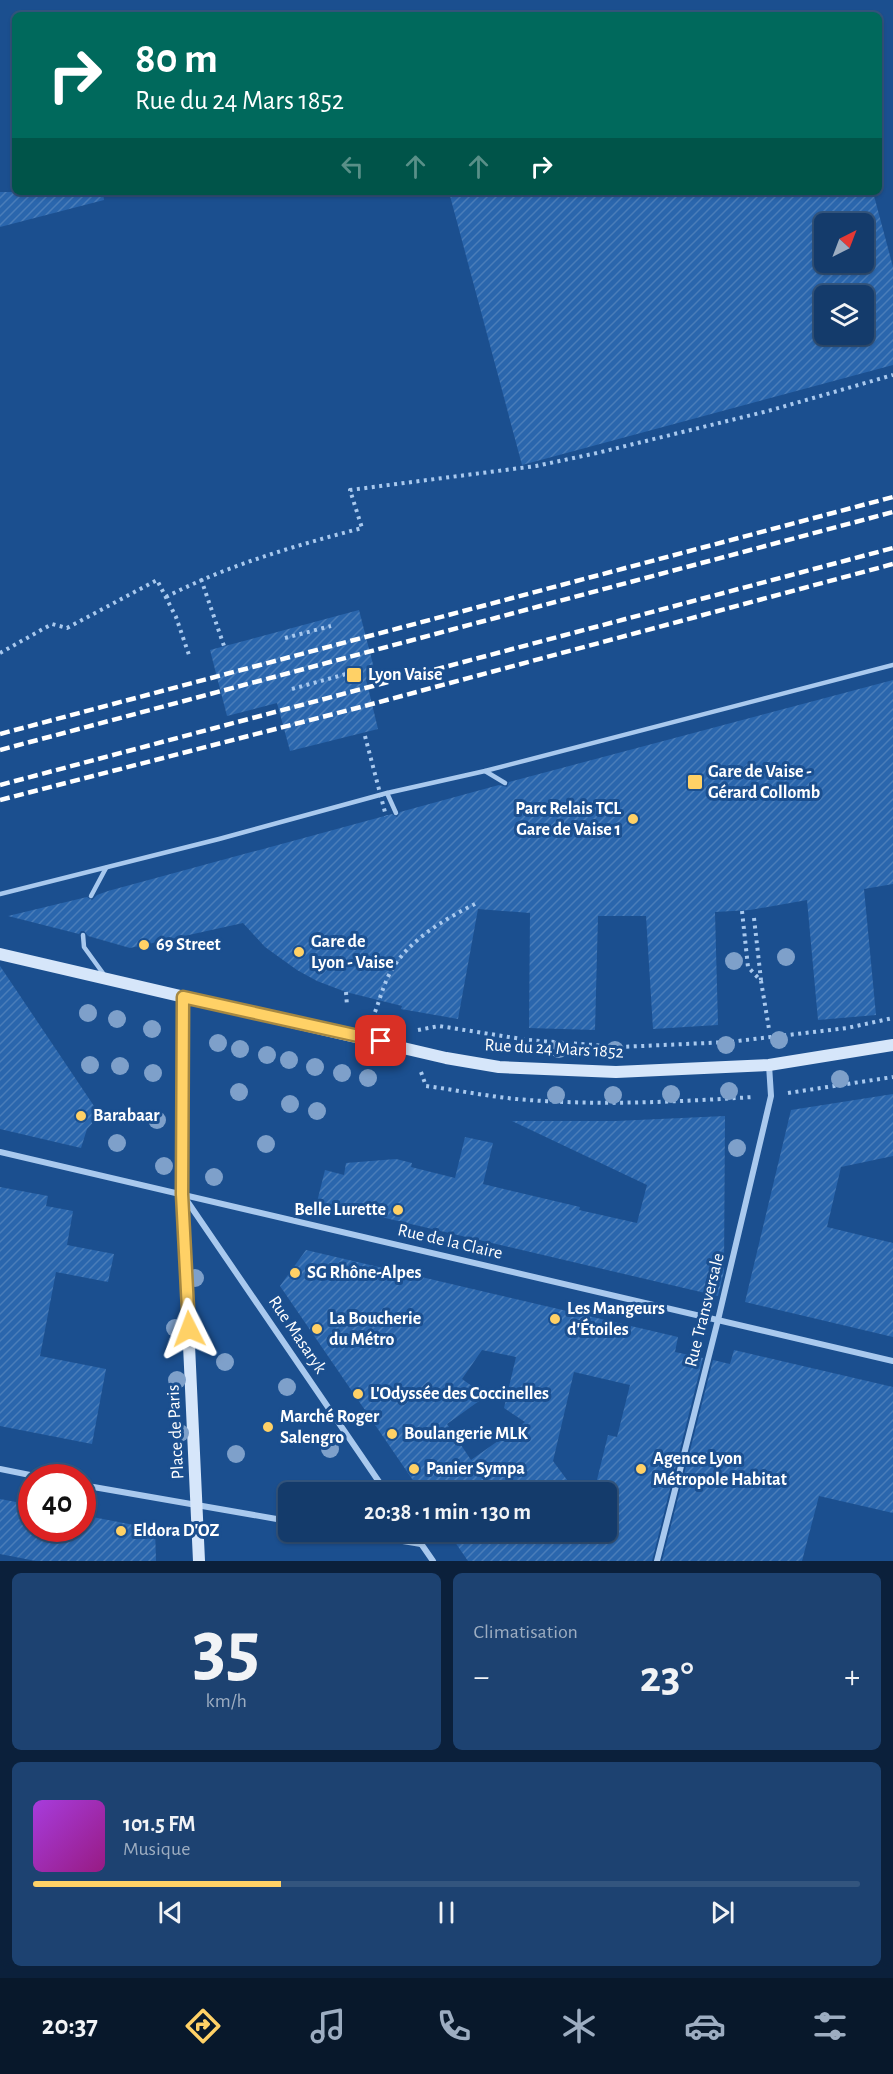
<!DOCTYPE html>
<html lang="fr">
<meta charset="utf-8">
<style>
:root{--surface:#143b6b;--page:#1d4271;--text:#f1f3f6;--muted:#9dadc1;--line:#33557e;--accent:#ffd166}
body{margin:0;font-family:"Alegreya Sans",sans-serif;background:var(--page);color:var(--text);height:100vh;display:flex;flex-direction:column;font-size:22px;white-space:nowrap}
*{box-sizing:border-box;margin:0}
p{font-size:20px;color:var(--muted)}
.icon{flex:none;width:33px;height:33px;fill:none;stroke:currentColor;stroke-width:2;stroke-linecap:round;stroke-linejoin:round}
.map{position:relative;height:1561px;overflow:hidden}
.side{display:flex;flex-direction:column;gap:12px;padding:12px;background:#0b203b;flex:1}
.side>*{flex:none}
.top-card{position:absolute;left:12px;top:12px;width:870px;height:183px;border-radius:9px;box-shadow:0 2px 4px #0004,0 0 0 2px var(--line);background:#00695c;color:#fff;overflow:hidden}
.needle{width:39px;rotate:42deg}
.buttons{position:absolute;left:814px;top:213px;display:grid;gap:12px}
.buttons a{display:grid;place-items:center;width:60px;height:60px;border-radius:9px;background:var(--surface);box-shadow:0 2px 4px #0004,0 0 0 2px var(--line);font-size:30px}
.speed{position:absolute;left:18px;top:1464px;display:flex;gap:12px;font-size:30px;font-weight:700;text-align:center}
.speed>*{display:grid;place-content:center;width:78px;height:78px;border-radius:50%;background:var(--surface);box-shadow:0 2px 4px #0004,0 0 0 2px var(--line);line-height:1}
.speed .limit{border:9px solid #d22;background:#fff;color:#111}
.pin{position:absolute;display:grid;place-items:center;width:51px;height:51px;color:#fff;margin:-26px;border-radius:12px;box-shadow:0 3px 9px #0006}
.me{position:absolute;width:66px;margin:-33px;rotate:357deg;stroke-linejoin:round;filter:drop-shadow(0 0 4px #0008)}
.turn{display:flex;align-items:center;gap:21px;height:126px;padding:0 24px;font-size:27px}
.turn .icon{width:78px;height:78px;stroke-width:2.5}
.turn b{display:block;font-size:42px;line-height:51px}
.lanes{display:flex;align-items:center;height:57px;padding:0 24px;background:#0003;justify-content:center;gap:30px;direction:ltr}
.lanes .off{opacity:.35}
.big{font-size:45px;font-weight:600;line-height:1.1}
.side .card{flex:1;display:flex;flex-direction:column;justify-content:center;gap:9px;min-width:0;padding:0 21px;border-radius:9px;background:var(--page)}
.side .dial{align-items:center;gap:0}
.dial b{font-size:78px;line-height:1}
.song{display:flex;align-items:center;gap:18px}
.cover{width:72px;height:72px;border-radius:9px;background:linear-gradient(135deg,hsl(280 70% 55%),hsl(310 70% 35%))}
.played{height:6px;border-radius:3px;background:linear-gradient(90deg,var(--accent) 30%,var(--line) 30%)}
.keys{display:flex;justify-content:space-around;direction:ltr}
.heat{display:flex;justify-content:space-between;align-items:center;font-size:33px;direction:ltr}
.side .tiles{flex:1;display:grid;gap:12px;grid-template-columns:1fr 1fr}
.card:last-child{grid-column:span 2}
.trip{position:absolute;left:278px;top:1482px;width:339px;height:60px;border-radius:9px;background:var(--surface);box-shadow:0 2px 4px #0004,0 0 0 2px var(--line);font-weight:600;line-height:60px;text-align:center}
.tabs{display:flex;height:96px;justify-content:space-around;align-items:center;background:#08182b;color:var(--muted)}
.tabs .icon{width:42px;height:42px}
.tabs .current{color:var(--accent)}
.tabs b{font-size:27px;color:var(--text)}
.map>svg:first-child{display:block}
</style>
<div class="map">
<svg width="893" height="1561" viewBox="0 0 893 1561">
<defs>
<pattern id="building-hatch" width="6" height="6" patternUnits="userSpaceOnUse" patternTransform="scale(1.5)"><rect width="6" height="6" fill="#2a66ad"/><path d="M-1 1l2-2M0 6l6-6M5 7l2-2" fill="none" stroke="#4a7db9"/></pattern>
</defs>
<rect width="100%" height="100%" fill="#1b4f8f"/>
<g fill="url(#building-hatch)" fill-rule="evenodd">
<path d="M0,192H103L104,200L0,227Z"/>
<path d="M449,192H873L893,267V365L522,465ZM825,224H864V262H825ZM825,296H864V334H825Z"/>
<path d="M359,610L376,676L366,679L378,729L290,751L277,703L227,716L210,650Z"/>
<path d="M893,680V884L864,889L876,1015L818,1020L807,900L750,910L715,912L718,1025L653,1029L646,916H598L595,1030L529,1028L530,913L478,909L458,1019L401,1009L402,1006L346,992L317,981L297,970L265,947L243,923L130,948L88,936L84,931H81L79,934L8,916L87,897L92,900L97,895L108,891L392,814L397,817L400,812L499,785L507,787L509,782Z"/>
<path d="M0,966L100,1115L87,1129L81,1148L0,1129Z"/>
<path d="M893,1094V1156L841,1167L827,1227L893,1243V1337L745,1302L791,1110Z"/>
<path d="M725,1116L724,1271L718,1296L317,1202L325,1170L344,1175L346,1163L396,1159L412,1163L411,1167L455,1178L465,1137L493,1143L483,1184L580,1207L579,1210L637,1223L647,1185L512,1121H616Z"/>
<path d="M0,1187L48,1196L46,1206L73,1211L67,1245L114,1254L108,1282L56,1272L40,1356L106,1369L92,1444L0,1426Z"/>
<path d="M306,1250L678,1337L675,1352L703,1358L652,1561H468L448,1532H606V1492H594L608,1435L617,1437L630,1385L574,1372L553,1461L576,1492H421L280,1286ZM482,1350L516,1357L504,1408L525,1422L471,1460L447,1424L486,1396L462,1379Z"/>
<path d="M734,1350L893,1387V1513L819,1496L802,1561H662L713,1360L730,1364Z"/>
<path d="M0,1499L32,1505V1528H82V1515L155,1529L156,1561H36L0,1554Z"/>
</g>
<g fill="none" stroke-linecap="round" stroke-linejoin="round">
<g stroke="#a9c9ee" stroke-width="4" stroke-dasharray="3 4.5" stroke-linecap="butt">
<path d="M201,579L224,646"/>
<path d="M166,597C228,565 294,546 362,528L350,490L536,466L597,453L768,411L893,375"/>
<path d="M285,638L331,626"/>
<path d="M0,653L52,624L67,628L157,580L176,617L189,655"/>
<path d="M292,689L346,674"/>
<path d="M742,911L748,967L761,981L769,1029"/>
<path d="M754,918L761,980"/>
<path d="M346,992L347,1006"/>
<path d="M375,1012C380,999 383,986 390,973C407,941 443,920 475,904"/>
<path d="M418,1030L439,1026L528,1040L620,1047L729,1042L847,1028L893,1018"/>
<path d="M421,1072L426,1086C456,1090 486,1096 516,1099C595,1106 675,1102 753,1097"/>
<path d="M788,1093L893,1077"/>
</g>
<g stroke="#a9c9ee" stroke-width="4.5">
<path d="M485,771L505,783"/>
<path d="M387,793L396,813"/>
<path d="M0,894L219,839L387,793L485,771L893,665"/>
<path d="M91,896L106,868"/>
<path d="M83,935L84,947L105,976"/>
</g>
<g stroke="#a9c9ee" stroke-width="6">
<path d="M0,1152L893,1361"/>
<path d="M185,1198L386,1492"/>
<path d="M0,1469L45,1478"/>
<path d="M82,1485L288,1521"/>
<path d="M348,1532L421,1544"/>
<path d="M413,1532L433,1561"/>
<path d="M657,1561L718,1320L767,1113L771,1096L769,1065"/>
</g>
<g stroke="#d6e6fa" stroke-width="12">
<path d="M0,954L446,1058L499,1067L616,1072L769,1065L893,1045"/>
<path d="M183,997L182,1194L199,1561"/>
</g>
<g stroke="#fff" stroke-width="4.5" stroke-dasharray="10 4.5" stroke-linecap="butt">
<path d="M0,734L893,497"/>
<path d="M0,750L893,512"/>
<path d="M0,785L893,548"/>
<path d="M0,800L357,708L893,564"/>
</g>
<path stroke="#a9c9ee" stroke-width="4" stroke-dasharray="3 4.5" stroke-linecap="butt" d="M365,736L386,816"/>
</g>
<g fill="#7ea0ca">
<circle cx="786" cy="957" r="9"/>
<circle cx="734" cy="961" r="9"/>
<circle cx="88" cy="1013" r="9"/>
<circle cx="117" cy="1019" r="9"/>
<circle cx="152" cy="1029" r="9"/>
<circle cx="779" cy="1040" r="9"/>
<circle cx="218" cy="1043" r="9"/>
<circle cx="726" cy="1045" r="9"/>
<circle cx="240" cy="1049" r="9"/>
<circle cx="559" cy="1049" r="9"/>
<circle cx="615" cy="1050" r="9"/>
<circle cx="267" cy="1055" r="9"/>
<circle cx="289" cy="1060" r="9"/>
<circle cx="90" cy="1065" r="9"/>
<circle cx="120" cy="1066" r="9"/>
<circle cx="315" cy="1067" r="9"/>
<circle cx="153" cy="1073" r="9"/>
<circle cx="342" cy="1073" r="9"/>
<circle cx="368" cy="1078" r="9"/>
<circle cx="840" cy="1079" r="9"/>
<circle cx="729" cy="1091" r="9"/>
<circle cx="239" cy="1092" r="9"/>
<circle cx="671" cy="1094" r="9"/>
<circle cx="556" cy="1095" r="9"/>
<circle cx="613" cy="1095" r="9"/>
<circle cx="290" cy="1104" r="9"/>
<circle cx="317" cy="1111" r="9"/>
<circle cx="157" cy="1120" r="9"/>
<circle cx="117" cy="1143" r="9"/>
<circle cx="266" cy="1144" r="9"/>
<circle cx="737" cy="1148" r="9"/>
<circle cx="164" cy="1166" r="9"/>
<circle cx="214" cy="1177" r="9"/>
<circle cx="195" cy="1278" r="9"/>
<circle cx="175" cy="1328" r="9"/>
<circle cx="225" cy="1362" r="9"/>
<circle cx="177" cy="1380" r="9"/>
<circle cx="287" cy="1387" r="9"/>
<circle cx="180" cy="1433" r="9"/>
<circle cx="330" cy="1449" r="9"/>
<circle cx="236" cy="1454" r="9"/>
</g>
<g fill="none" stroke-linecap="round" stroke-linejoin="round">
<g stroke="#a68842" stroke-width="15">
<path id="route" d="M189,1329L182,1194L183,997L381,1041"/>
</g>
<use href="#route" stroke="#ffd166" stroke-width="10"/>
</g>
<g fill="#ffd166" stroke="#1b4f8f" stroke-width="2">
<rect x="346" y="667" width="16" height="16" rx="3"/>
<rect x="687" y="774" width="16" height="16" rx="3"/>
<circle cx="633" cy="819" r="6"/>
<circle cx="144" cy="945" r="6"/>
<circle cx="299" cy="952" r="6"/>
<circle cx="81" cy="1116" r="6"/>
<circle cx="398" cy="1210" r="6"/>
<circle cx="295" cy="1273" r="6"/>
<circle cx="555" cy="1319" r="6"/>
<circle cx="317" cy="1329" r="6"/>
<circle cx="358" cy="1394" r="6"/>
<circle cx="268" cy="1427" r="6"/>
<circle cx="392" cy="1434" r="6"/>
<circle cx="414" cy="1469" r="6"/>
<circle cx="641" cy="1469" r="6"/>
<circle cx="121" cy="1531" r="6"/>
</g>
<g text-anchor="middle" dominant-baseline="central" stroke-width="6" stroke-linejoin="round" paint-order="stroke">
<g font-size="18" font-weight="bold" fill="#fff" stroke="#1b4f8f" text-anchor="start">
<text x="368" y="675">Lyon Vaise</text>
<text x="708" y="772">Gare de Vaise -<tspan x="708" dy="21">Gérard Collomb</tspan></text>
<text x="621" y="809" text-anchor="end">Parc Relais TCL<tspan x="621" dy="21">Gare de Vaise 1</tspan></text>
<text x="311" y="942">Gare de<tspan x="311" dy="21">Lyon - Vaise</tspan></text>
<text x="156" y="945">69 Street</text>
<text x="93" y="1116">Barabaar</text>
<text x="386" y="1210" text-anchor="end">Belle Lurette</text>
<text x="307" y="1273">SG Rhône-Alpes</text>
<text x="567" y="1309">Les Mangeurs<tspan x="567" dy="21">d'Étoiles</tspan></text>
<text x="329" y="1319">La Boucherie<tspan x="329" dy="21">du Métro</tspan></text>
<text x="370" y="1394">L'Odyssée des Coccinelles</text>
<text x="280" y="1417">Marché Roger<tspan x="280" dy="21">Salengro</tspan></text>
<text x="404" y="1434">Boulangerie MLK</text>
<text x="653" y="1459">Agence Lyon<tspan x="653" dy="21">Métropole Habitat</tspan></text>
<text x="426" y="1469">Panier Sympa</text>
<text x="133" y="1531">Eldora D'OZ</text>
</g>
<g font-size="18" fill="#fff" stroke="#1b4f8f">
<text transform="translate(554 1049) rotate(3)">Rue du 24 Mars 1852</text>
<text transform="translate(450 1242) rotate(13)">Rue de la Claire</text>
<text transform="translate(705 1310) rotate(-76)">Rue Transversale</text>
<text transform="translate(297 1335) rotate(56)">Rue Masaryk</text>
<text transform="translate(176 1432) rotate(-93)">Place de Paris</text>
</g>
</g>
</svg>
<div class="buttons">
<a><svg class="needle" viewBox="-14 -14 28 28"><path d="M0-13l5 13h-10z" fill="#e53935"/><path d="M0 13l5-13h-10z" fill="#9dadc1"/></svg></a>
<a><svg class="icon" aria-label="layers" viewBox="0 0 24 24"><path d="M12 4l9 5-9 5-9-5zM3 14l9 5 9-5"/></svg></a>
</div>
<div class="speed"><div class="limit">40</div></div>
<div class="pin" style="left:381px;top:1041px;background:#d93025"><svg class="icon" aria-label="arrive" viewBox="0 0 24 24"><path d="M6 21V4h12l-3 4 3 4H6"/></svg></div>
<svg class="me" style="left:189px;top:1329px" viewBox="-20 -20 40 40"><path d="M0-17L14 15 0 8-14 15z" fill="#ffd166" stroke="#fff" stroke-width="4"/></svg>
<div class="trip">20:38 · 1 min · 130 m</div>
<div class="top-card">
<div class="turn"><svg class="icon" aria-label="right" viewBox="0 0 24 24"><path d="M7 20v-9h11M14 6l5 5-5 5"/></svg><div><b>80 m</b>Rue du 24 Mars 1852</div></div>
<div class="lanes"><svg class="icon off" aria-label="left" viewBox="0 0 24 24"><path d="M17 20v-9H6M10 6l-5 5 5 5"/></svg><svg class="icon off" aria-label="ahead" viewBox="0 0 24 24"><path d="M12 20V5M6 11l6-6 6 6"/></svg><svg class="icon off" aria-label="ahead" viewBox="0 0 24 24"><path d="M12 20V5M6 11l6-6 6 6"/></svg><svg class="icon" aria-label="right" viewBox="0 0 24 24"><path d="M7 20v-9h11M14 6l5 5-5 5"/></svg></div>
</div>
</div>
<section class="side">
<div class="tiles">
<div class="card dial"><b>35</b><p>km/h</p></div>
<div class="card"><p>Climatisation</p>
<div class="heat"><a>−</a><b class="big">23°</b><a>+</a></div>
</div>
<div class="card">
<div class="song"><i class="cover"></i><div><b>101.5 FM</b><p>Musique</p></div></div>
<div class="played"></div>
<div class="keys"><svg class="icon" aria-label="previous" viewBox="0 0 24 24"><path d="M18 5L8 12l10 7zM5 5v14"/></svg><svg class="icon" aria-label="pause" viewBox="0 0 24 24"><path d="M8 5v14M16 5v14"/></svg><svg class="icon" aria-label="next" viewBox="0 0 24 24"><path d="M6 5l10 7-10 7zM19 5v14"/></svg></div>
</div>
</div>
</section>
<nav class="tabs">
<b>20:37</b>
<svg class="icon current" aria-label="directions" viewBox="0 0 24 24"><path d="M12 3l9 9-9 9-9-9zM9 14v-3h6M13 9l2 2-2 2"/></svg>
<svg class="icon" aria-label="music" viewBox="0 0 24 24"><path d="M9 18V5l10-2v13"/><circle cx="6" cy="18" r="3"/><circle cx="16" cy="16" r="3"/></svg>
<svg class="icon" aria-label="phone" viewBox="0 0 24 24"><path d="M5 4h4l2 5-3 2q2 4 5 5l2-3 5 2v4C11 20 4 13 5 4z"/></svg>
<svg class="icon" aria-label="climate" viewBox="0 0 24 24"><path d="M12 3v18M4 7l16 10M4 17L20 7"/></svg>
<svg class="icon" aria-label="car" viewBox="0 0 24 24"><path d="M5 17H2v-5l4-1 3-4h7l3 4 3 1v5h-3M9 17h6M6 11h13"/><circle cx="7" cy="17" r="2"/><circle cx="17" cy="17" r="2"/></svg>
<svg class="icon" aria-label="filters" viewBox="0 0 24 24"><path d="M4 7h16M4 17h16"/><circle cx="9" cy="7" r="2"/><circle cx="15" cy="17" r="2"/></svg>
</nav>
